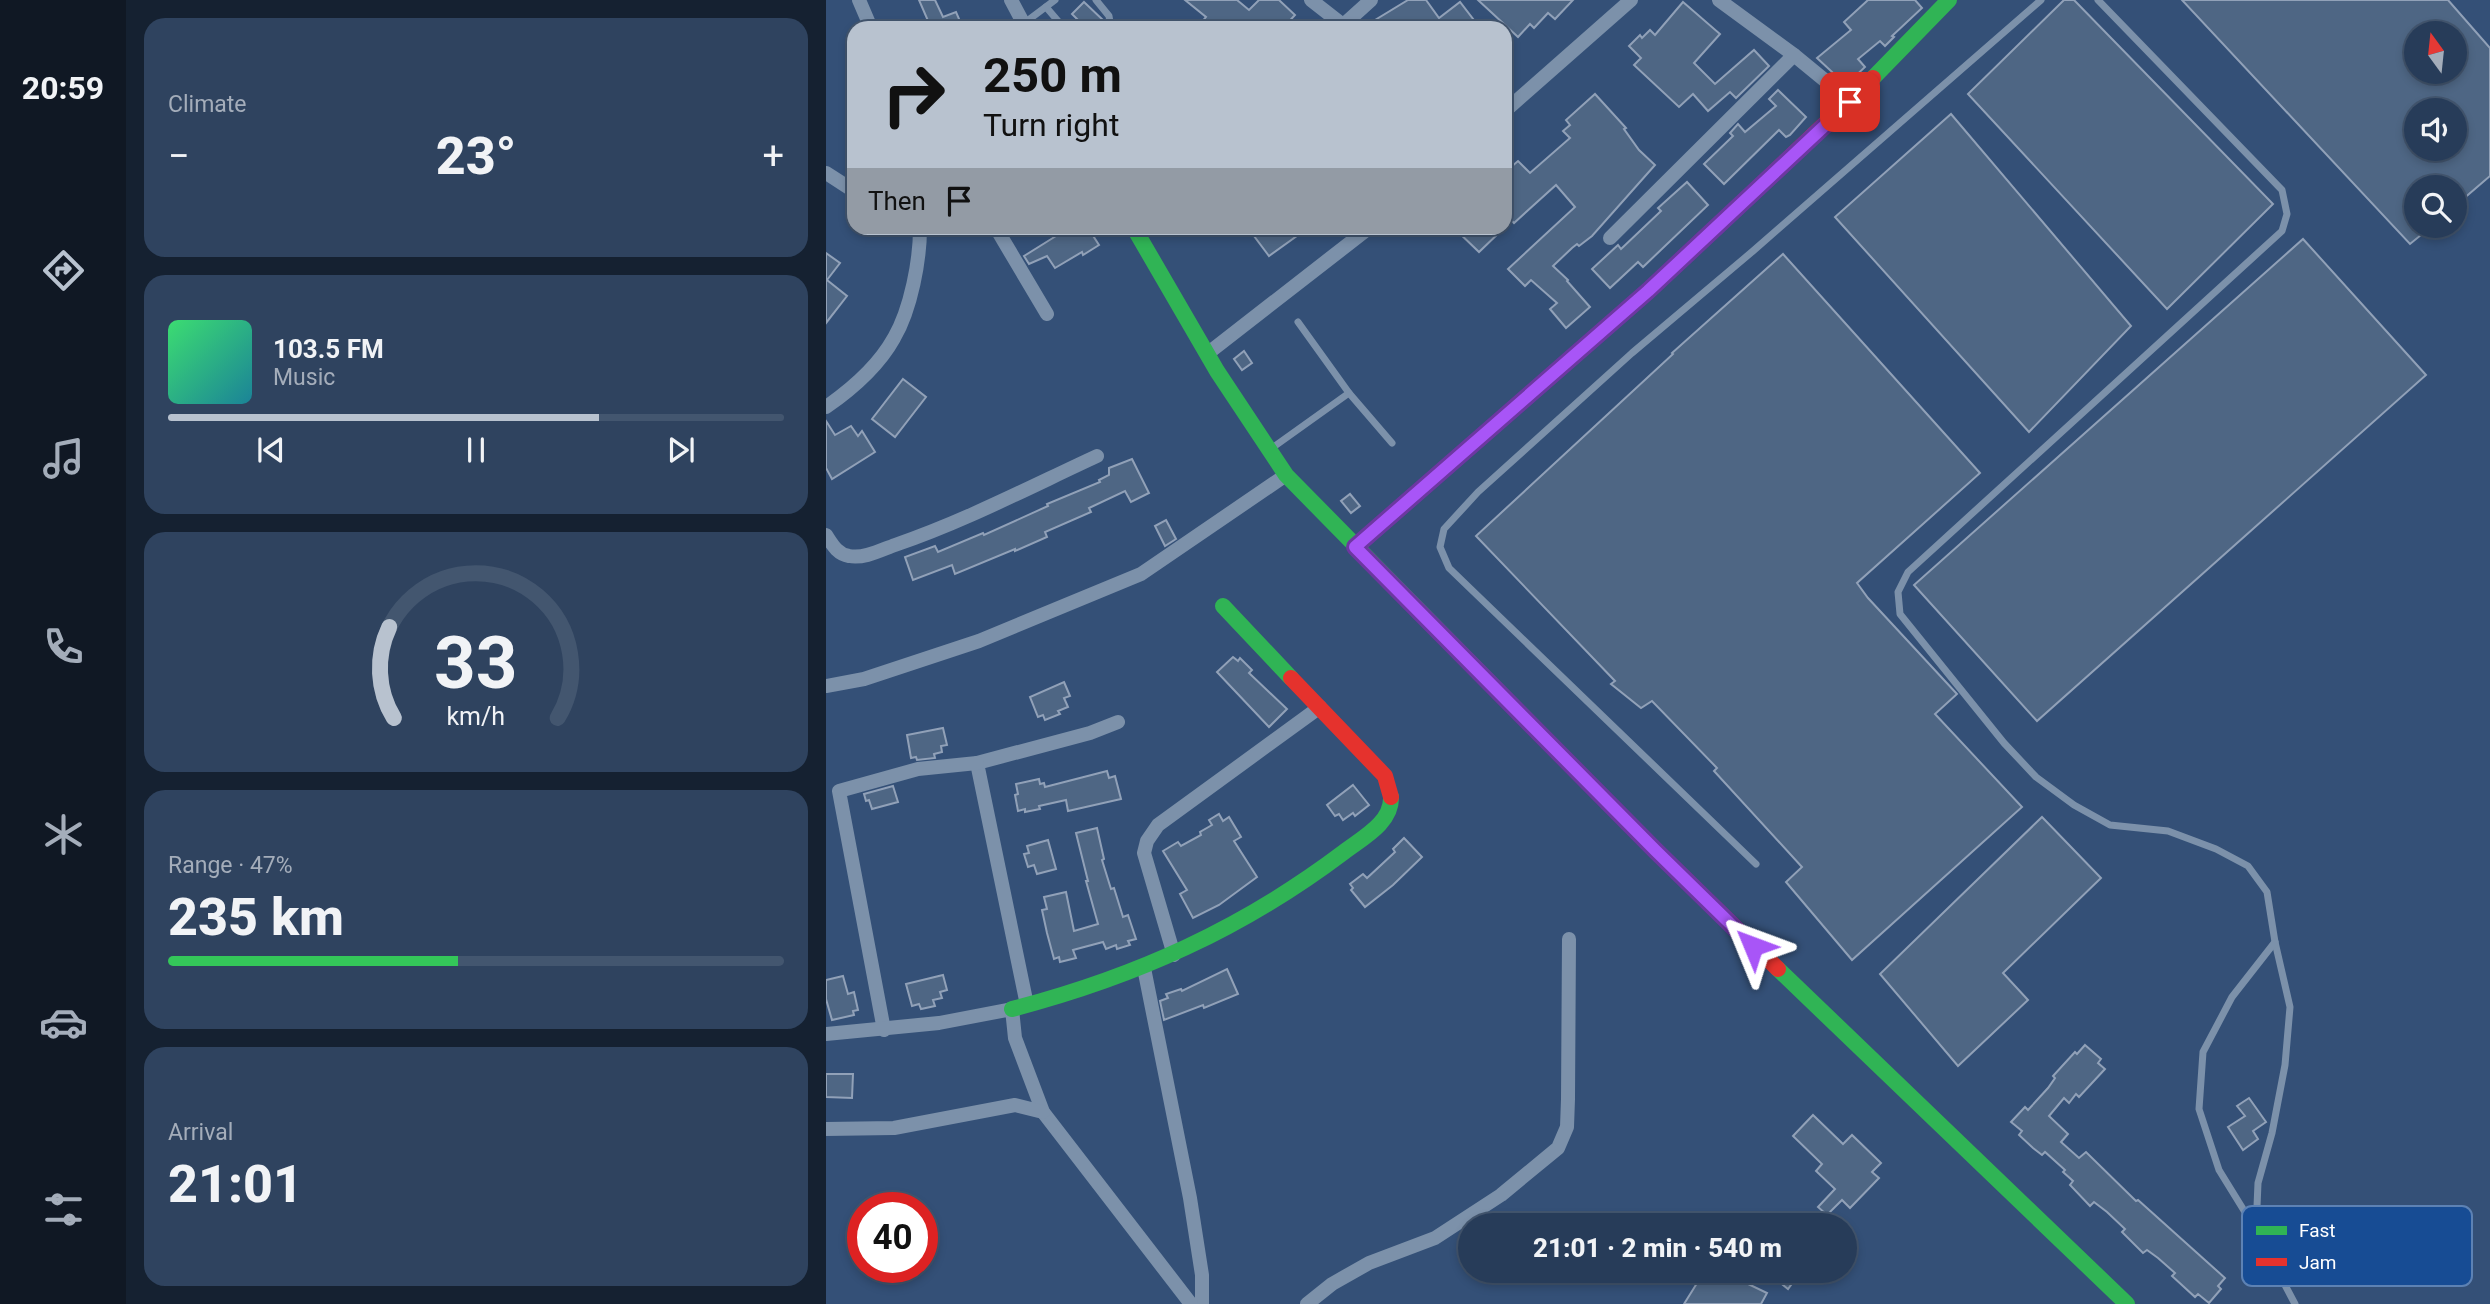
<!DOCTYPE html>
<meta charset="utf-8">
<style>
:root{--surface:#273c59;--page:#2f435f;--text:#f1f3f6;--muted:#a4adba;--line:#43566f;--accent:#b8c2cf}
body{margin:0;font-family:Roboto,sans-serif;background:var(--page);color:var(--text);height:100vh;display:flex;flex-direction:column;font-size:26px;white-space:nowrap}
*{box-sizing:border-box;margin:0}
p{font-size:23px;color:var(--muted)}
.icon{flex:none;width:38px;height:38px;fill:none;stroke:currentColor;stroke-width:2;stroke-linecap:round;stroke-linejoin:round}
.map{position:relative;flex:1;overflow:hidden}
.sheet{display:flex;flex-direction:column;gap:18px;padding:18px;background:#152131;width:700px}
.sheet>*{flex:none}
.guide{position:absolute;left:21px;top:21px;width:665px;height:214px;border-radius:21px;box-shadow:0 4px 10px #0003,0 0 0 2px var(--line);background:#b8c2cf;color:#111;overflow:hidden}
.needle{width:46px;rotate:345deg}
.buttons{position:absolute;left:1578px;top:21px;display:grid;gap:14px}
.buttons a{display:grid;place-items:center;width:63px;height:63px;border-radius:50%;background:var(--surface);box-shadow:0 4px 10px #0003,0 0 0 2px var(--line);font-size:35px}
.speed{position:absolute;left:21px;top:1192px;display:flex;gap:14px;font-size:35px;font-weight:700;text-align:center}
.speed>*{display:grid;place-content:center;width:91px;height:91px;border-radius:50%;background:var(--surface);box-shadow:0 4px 10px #0003,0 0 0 2px var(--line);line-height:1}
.speed .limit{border:10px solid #d22;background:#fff;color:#111}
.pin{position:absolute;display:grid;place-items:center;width:60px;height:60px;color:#fff;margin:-30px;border-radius:14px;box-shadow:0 4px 10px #0006}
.me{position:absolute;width:77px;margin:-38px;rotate:314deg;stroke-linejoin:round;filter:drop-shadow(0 0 5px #0008)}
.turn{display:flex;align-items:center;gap:24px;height:147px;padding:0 21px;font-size:32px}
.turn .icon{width:91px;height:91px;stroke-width:2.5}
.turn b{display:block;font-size:49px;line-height:60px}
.then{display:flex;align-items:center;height:66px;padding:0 21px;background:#0003;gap:14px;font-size:26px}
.big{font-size:52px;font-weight:800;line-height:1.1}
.sheet .card{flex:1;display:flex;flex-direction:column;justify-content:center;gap:10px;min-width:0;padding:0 24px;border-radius:21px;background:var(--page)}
.sheet .dial{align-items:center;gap:0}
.dial svg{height:182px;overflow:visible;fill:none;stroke:var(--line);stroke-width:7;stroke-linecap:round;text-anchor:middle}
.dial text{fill:var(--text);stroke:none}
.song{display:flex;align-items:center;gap:21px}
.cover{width:84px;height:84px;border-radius:10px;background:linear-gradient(135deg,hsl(140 70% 55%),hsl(190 70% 35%))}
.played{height:7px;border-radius:4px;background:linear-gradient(90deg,var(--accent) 70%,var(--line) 70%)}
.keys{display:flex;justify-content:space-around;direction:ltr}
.heat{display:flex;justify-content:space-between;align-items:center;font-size:38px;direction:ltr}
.charge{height:10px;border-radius:5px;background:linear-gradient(90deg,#34c759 47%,var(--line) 0)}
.trip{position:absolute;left:632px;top:1213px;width:399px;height:70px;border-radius:35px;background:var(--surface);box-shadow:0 4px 10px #0003,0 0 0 2px var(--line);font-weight:800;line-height:70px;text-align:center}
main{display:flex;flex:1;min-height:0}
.tab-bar{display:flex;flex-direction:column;width:126px;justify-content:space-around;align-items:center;background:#101824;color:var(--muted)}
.tab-bar .icon{width:49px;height:49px}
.tab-bar .on{color:var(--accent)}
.tab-bar b{font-size:32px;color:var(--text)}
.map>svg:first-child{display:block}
</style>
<main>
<nav class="tab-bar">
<b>20:59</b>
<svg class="icon on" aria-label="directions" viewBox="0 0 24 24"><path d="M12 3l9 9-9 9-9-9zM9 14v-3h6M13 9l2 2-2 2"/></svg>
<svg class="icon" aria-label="music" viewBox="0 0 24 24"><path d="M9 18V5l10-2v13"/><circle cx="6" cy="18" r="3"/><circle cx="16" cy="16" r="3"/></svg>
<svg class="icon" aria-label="phone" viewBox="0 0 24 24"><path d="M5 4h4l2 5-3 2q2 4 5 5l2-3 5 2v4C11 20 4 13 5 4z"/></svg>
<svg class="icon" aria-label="climate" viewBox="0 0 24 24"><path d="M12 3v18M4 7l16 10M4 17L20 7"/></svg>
<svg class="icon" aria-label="car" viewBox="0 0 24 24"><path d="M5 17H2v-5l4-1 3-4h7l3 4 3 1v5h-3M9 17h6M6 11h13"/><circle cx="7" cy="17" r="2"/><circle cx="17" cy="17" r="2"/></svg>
<svg class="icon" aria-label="filters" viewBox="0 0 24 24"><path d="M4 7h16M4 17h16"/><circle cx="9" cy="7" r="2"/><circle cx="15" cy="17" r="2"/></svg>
</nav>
<section class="sheet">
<div class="card"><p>Climate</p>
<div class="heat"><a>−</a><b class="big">23°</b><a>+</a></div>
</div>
<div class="card">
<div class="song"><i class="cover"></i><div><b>103.5 FM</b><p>Music</p></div></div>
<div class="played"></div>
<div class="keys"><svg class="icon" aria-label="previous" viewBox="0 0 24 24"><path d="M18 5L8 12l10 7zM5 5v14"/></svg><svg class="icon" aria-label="pause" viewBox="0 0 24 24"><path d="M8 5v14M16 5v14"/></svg><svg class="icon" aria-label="next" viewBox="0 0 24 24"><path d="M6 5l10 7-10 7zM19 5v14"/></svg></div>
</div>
<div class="card dial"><svg viewBox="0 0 100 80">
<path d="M14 69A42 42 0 1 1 86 69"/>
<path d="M14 69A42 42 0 0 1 12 29" stroke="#b8c2cf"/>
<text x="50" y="56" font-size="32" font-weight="700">33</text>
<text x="50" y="72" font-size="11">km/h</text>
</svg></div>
<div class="card"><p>Range · 47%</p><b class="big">235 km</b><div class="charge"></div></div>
<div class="card"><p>Arrival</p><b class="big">21:01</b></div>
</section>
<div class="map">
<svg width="1664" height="1304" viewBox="0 0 1664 1304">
<rect width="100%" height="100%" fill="#345077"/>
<g fill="#4e6684" stroke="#91a1b8" stroke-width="2" fill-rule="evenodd">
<path d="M93,0H109L117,17L130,12L137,28H93L103,23Z"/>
<path d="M359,0H411L423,10L433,0H453L469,15L457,28H371L380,17Z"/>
<path d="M582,0H600L613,18L634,2L654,28H536Z"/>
<path d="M652,0H747L729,19L722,13L708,28L704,24L692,37Z"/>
<path d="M1042,0H1089L1096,8L1066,36L1068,37L1059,46L1054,41L1032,59L1039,67L1020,85L991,58L1025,30L1018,22Z"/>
<path d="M1238,0H1248L1447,204L1341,309L1142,94Z"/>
<path d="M1356,0H1622L1664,48V176L1629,206V187H1591V226H1606L1584,244ZM1591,33H1629V72H1591ZM1591,110H1629V149H1591Z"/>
<path d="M258,2L278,21L279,28H260L246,14Z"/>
<path d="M857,2L894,34L868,63L889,84L928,50L943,66L910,98L904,92L882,111L867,94L853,107L808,65L815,58L803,46L814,35L816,38L824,30L829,35Z"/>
<path d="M952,90L980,117L964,135L960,137L953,130L898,184L878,164L907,136L904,133L912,124L919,132L950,106L943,99Z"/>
<path d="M769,94L800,128L798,129L813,150L829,165L766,236L753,246L751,244L746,248L727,266L742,280L741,281L764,307L740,328L724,309L731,303L705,280L699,286L682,269L749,207L730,185L688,223L686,221L679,227V160L685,167L692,161L704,173L744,138L737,131L744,125L740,120Z"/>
<path d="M1125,114L1305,326L1203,432L1009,217Z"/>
<path d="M861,182L882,205L817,267L812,262L784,288L766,269L792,245L795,249L835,211L832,208Z"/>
<path d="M225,228H262L273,245L257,255L256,252L229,268L221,256L203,264L198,256L230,236Z"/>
<path d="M422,228H482L443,256Z"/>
<path d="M628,228H678L653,252Z"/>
<path d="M1477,239L1600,375L1211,721L1088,585Z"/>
<path d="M0,253L14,263L1,280L21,296L0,323Z"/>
<path d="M957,254L1154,473L1031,583L1042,598L1131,694L1109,714L1196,807L1026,960L960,882L976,867L888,771L891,768L826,701L815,708L785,684L789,681L650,536L847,354L846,353Z"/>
<path d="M418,351L426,363L416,370L408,359Z"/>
<path d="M77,379L100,397L69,437L46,419Z"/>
<path d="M0,421L9,435L25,426L32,436L36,431L49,452L6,479L0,468Z"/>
<path d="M306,459L323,493L305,502L299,491L263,508L265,512L219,532L221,537L189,551V549L129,574L126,565L87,580L79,557L109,546L112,552L157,533L158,535L222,506L221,504L274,482L273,480L283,475V468Z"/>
<path d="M524,494L534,506L525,513L515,501Z"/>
<path d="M340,520L350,539L339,546L329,526Z"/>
<path d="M407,657L412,661L414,658L426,670L423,673L461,709L443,727L391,672Z"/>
<path d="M238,682L244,696L238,698L242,707L232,711L234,714L219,720L217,715L212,717L204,697Z"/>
<path d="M117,728L121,745L115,746L116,752L108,754L109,758L91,760L90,757L85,758L81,735Z"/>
<path d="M281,771L283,778L289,776L295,799L242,811L240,800L213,806L214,809L199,812V809L192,811L189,795L192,794L190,784L213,779L214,784L218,783L219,787Z"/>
<path d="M527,785L543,805L529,816L527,813L517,820L513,814L509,816L501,805Z"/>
<path d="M67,786L72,802L46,809L43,800L40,801L38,794Z"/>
<path d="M393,814L397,821L403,817L415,837L408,841L431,877L393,905L367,918L354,894L361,890L337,851L352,842L355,846L375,835L374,832L386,825L383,820Z"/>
<path d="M1216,817L1275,878L1177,973L1202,1000L1132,1066L1054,974Z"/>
<path d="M271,828L278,859L276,860L285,889L288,888L297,917L302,915L310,939L302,941L304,945L291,949L290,945L280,949L277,942L247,950L250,958L234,962L233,957L228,959L221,933L216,910L221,909L218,897L240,892L248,931L272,924L260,881H262L250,833Z"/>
<path d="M578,838L596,857L567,885L539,907L525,890L527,888L524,884L537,874L541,878L569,852L567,849Z"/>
<path d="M222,840L230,869L211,874L208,865L202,867L198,854L203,853L201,846Z"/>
<path d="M401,969L412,994L378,1008L377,1005L338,1020L334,1001L342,998L340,994L355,989L356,991Z"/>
<path d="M117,975L121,990L114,992L116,998L107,1000L109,1006L95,1009L93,1004L86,1006L80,984Z"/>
<path d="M17,976L22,994L28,992L32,1010L27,1011L28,1015L6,1020L0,999V980Z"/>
<path d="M1259,1045L1275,1059L1272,1063L1279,1069L1253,1097L1250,1094L1243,1103L1238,1098L1223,1116L1242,1134L1235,1142L1253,1158L1260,1152L1310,1201L1312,1200L1399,1278L1392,1286L1395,1289L1383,1303L1372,1294L1369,1297L1346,1276L1349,1273L1332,1258L1321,1250L1317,1253L1296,1232L1299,1229L1281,1212L1268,1202L1264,1206L1244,1185L1247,1181L1237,1172L1239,1170L1219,1152L1216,1155L1207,1148L1193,1135L1196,1131L1185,1122L1199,1107L1202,1110L1222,1088L1229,1078L1227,1076L1249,1052L1251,1054Z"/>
<path d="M0,1074H27L26,1098L0,1097Z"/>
<path d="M1423,1098L1440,1122L1427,1131L1432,1139L1417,1150L1402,1127L1419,1116L1411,1106Z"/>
<path d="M987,1115L1017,1144L1026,1135L1055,1163L1046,1172L1053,1178L1024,1208L1016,1200L1001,1215L992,1207L1009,1189L990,1171L996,1164L967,1136Z"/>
<path d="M853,1270H893L941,1293L935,1304H858L873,1280Z"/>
<path d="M938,1270H976L962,1289Z"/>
</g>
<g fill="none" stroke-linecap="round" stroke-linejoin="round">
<g stroke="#7c91aa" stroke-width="7">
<path d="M270,0L283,16L285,28"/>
<path d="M1272,0L1456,190L1461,214L1456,231L1082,572L1072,592L1074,614L1178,743L1210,777L1248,805L1284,825L1342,831L1390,849L1422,866L1441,892L1449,942L1464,1007L1459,1065L1446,1133L1432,1183L1430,1230"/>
<path d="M220,7L238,28"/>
<path d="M197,24L229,0"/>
<path d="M472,322L523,393L566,443"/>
<path d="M446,448L523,393"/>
<path d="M930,864L623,568L614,547L618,529L652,492L806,353L927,251L1215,0"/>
<path d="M1449,942L1406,997L1377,1052L1373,1109L1393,1170L1430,1230L1469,1304"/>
</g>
<g stroke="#7c91aa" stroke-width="14">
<path d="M33,0L45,28"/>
<path d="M185,0L200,28"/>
<path d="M485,0L517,25"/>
<path d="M893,0L968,55L1024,101"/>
<path d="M514,28L545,0"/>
<path d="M679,111L805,0"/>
<path d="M0,173L28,191"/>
<path d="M170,228L221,314"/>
<path d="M784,238L968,55"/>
<path d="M381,354L543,228"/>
<path d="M0,407C26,389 53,365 68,338C85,309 94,260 94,228"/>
<path d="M0,535C6,544 11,554 23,556C38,559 55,550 69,545C139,521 204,487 271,456"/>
<path d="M0,686L38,679L153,641L315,574L460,475"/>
<path d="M348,955L318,853L321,841L332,825L494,707"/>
<path d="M318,968L364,1198L376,1275V1304"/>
<path d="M201,1005L151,763L264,733L292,722"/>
<path d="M58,1030L13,791L92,769L151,763"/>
<path d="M0,1034L113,1023L186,1009L189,1038L217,1112L365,1304"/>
<path d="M0,1129L68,1128L189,1105L217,1112"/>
<path d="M481,1304L506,1284L543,1263L609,1238L675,1195L732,1148L741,1127L742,1099L743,939"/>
</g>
<g stroke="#30b455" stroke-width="16">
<path d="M1047,78L1123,0"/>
<path d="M308,228L391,371L460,475L814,835"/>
<path d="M529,547L822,291L920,199"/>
<path d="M397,606L465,678"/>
<path d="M952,969L1301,1304"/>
<path d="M186,1009C309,977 416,929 518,852C536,838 566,823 565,797"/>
</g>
<g stroke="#e5322d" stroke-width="16">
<path d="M920,199L1047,78"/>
<path d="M465,678L559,776L565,797"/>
<path d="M814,835L952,969"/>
</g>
</g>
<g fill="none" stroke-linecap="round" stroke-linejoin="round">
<g stroke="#6d37a1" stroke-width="18">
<path id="route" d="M927,946L830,851L529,547L822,291L1024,102"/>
</g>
<use href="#route" stroke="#a855f7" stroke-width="12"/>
</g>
<rect x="1416" y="1206" width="230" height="80" rx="10" fill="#174c94" stroke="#5d82b4" stroke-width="2"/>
<rect x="1430" y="1226" width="31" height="9" fill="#30b455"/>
<rect x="1430" y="1258" width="31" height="8" fill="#e5322d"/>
<g font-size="19" fill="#fff">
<text x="1473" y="1237">Fast</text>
<text x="1473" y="1269">Jam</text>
</g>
</svg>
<div class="buttons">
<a><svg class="needle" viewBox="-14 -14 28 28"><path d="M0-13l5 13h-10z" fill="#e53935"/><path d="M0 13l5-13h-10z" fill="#a4adba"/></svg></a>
<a><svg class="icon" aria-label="sound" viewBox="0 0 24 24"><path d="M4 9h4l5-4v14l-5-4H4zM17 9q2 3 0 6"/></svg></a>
<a><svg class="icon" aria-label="search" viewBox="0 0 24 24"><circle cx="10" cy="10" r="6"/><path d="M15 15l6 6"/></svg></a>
</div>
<div class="speed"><div class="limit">40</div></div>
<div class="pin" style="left:1024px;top:102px;background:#d93025"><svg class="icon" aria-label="arrive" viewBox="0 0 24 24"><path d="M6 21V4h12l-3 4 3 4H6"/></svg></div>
<svg class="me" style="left:927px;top:946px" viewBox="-20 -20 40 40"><path d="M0-17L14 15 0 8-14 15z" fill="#a855f7" stroke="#fff" stroke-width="4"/></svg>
<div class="trip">21:01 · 2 min · 540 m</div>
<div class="guide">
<div class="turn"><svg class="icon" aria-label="right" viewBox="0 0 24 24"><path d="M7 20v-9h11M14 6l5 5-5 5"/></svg><div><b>250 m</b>Turn right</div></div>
<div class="then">Then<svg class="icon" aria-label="arrive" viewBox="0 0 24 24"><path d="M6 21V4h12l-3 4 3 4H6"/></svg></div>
</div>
</div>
</main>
